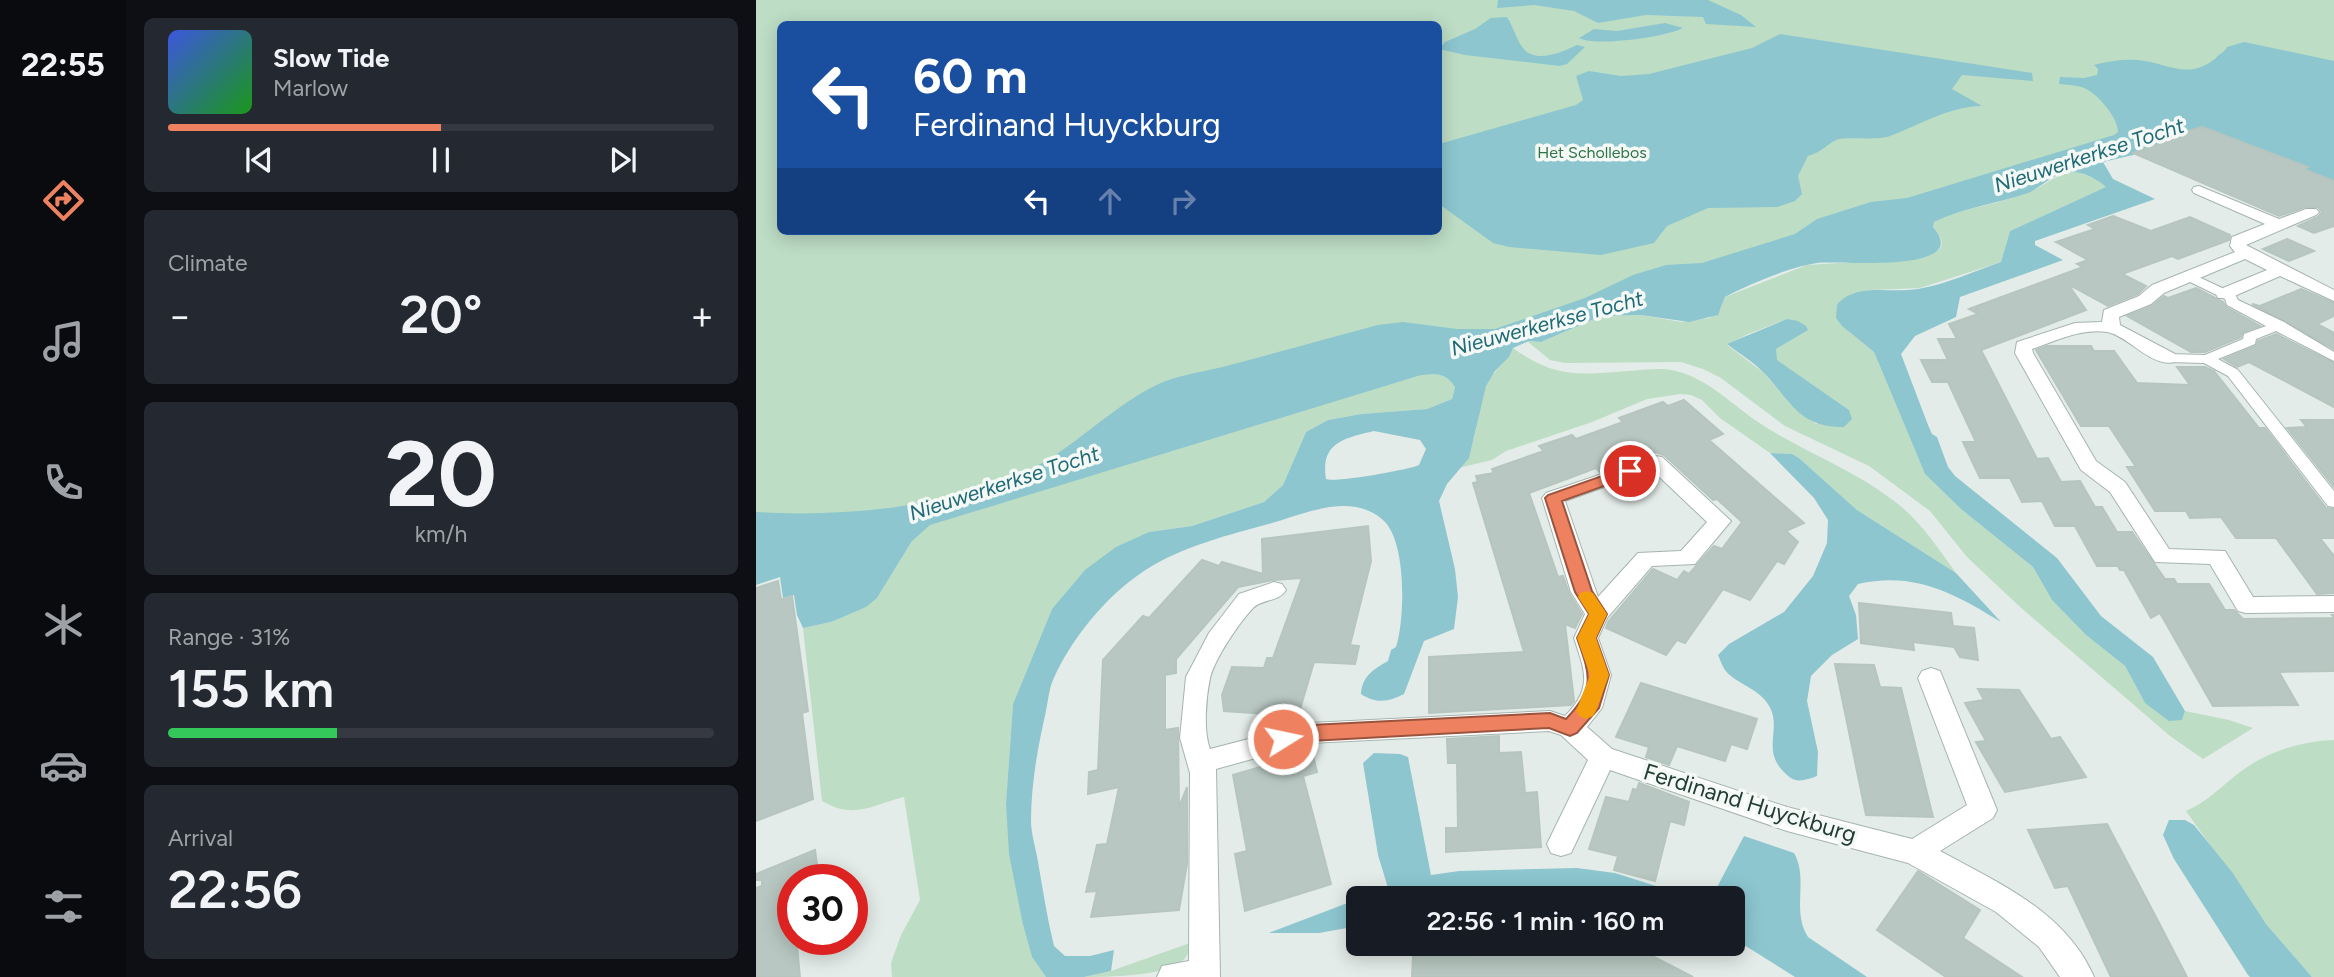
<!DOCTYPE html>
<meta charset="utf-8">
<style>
:root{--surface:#171b24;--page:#242831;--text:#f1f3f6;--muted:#9ea1a6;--line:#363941;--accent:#ed8160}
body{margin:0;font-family:Figtree,sans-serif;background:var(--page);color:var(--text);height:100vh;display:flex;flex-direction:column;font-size:26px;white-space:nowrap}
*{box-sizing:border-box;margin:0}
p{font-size:23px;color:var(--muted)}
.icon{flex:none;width:38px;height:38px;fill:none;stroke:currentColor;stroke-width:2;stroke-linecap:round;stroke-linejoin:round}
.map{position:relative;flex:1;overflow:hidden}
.sheet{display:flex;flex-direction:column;gap:18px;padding:18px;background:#0d0f14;width:630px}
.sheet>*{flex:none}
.hud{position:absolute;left:21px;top:21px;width:665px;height:214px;border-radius:10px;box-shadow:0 4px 18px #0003;background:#1a4fa0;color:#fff;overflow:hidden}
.speed{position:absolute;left:21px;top:864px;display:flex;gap:14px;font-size:35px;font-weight:700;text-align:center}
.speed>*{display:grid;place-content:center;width:91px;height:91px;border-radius:50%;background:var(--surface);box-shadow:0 4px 18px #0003;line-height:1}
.speed .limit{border:10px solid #d22;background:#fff;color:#111}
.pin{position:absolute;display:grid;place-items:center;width:60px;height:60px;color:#fff;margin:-30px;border:4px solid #fff;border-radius:50%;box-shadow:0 2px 7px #0007}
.me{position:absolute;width:77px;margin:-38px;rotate:80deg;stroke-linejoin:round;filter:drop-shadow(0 0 5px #0008)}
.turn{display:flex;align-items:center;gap:24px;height:147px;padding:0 21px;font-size:32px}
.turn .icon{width:91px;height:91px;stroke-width:2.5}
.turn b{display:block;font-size:49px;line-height:60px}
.lanes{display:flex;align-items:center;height:66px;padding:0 21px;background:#0003;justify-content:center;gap:35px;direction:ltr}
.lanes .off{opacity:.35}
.big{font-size:52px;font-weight:600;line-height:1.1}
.sheet .tile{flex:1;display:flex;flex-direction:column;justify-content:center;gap:10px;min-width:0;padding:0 24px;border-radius:10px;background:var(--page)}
.sheet .dial{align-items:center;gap:0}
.dial b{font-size:91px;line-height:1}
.song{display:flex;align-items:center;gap:21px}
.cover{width:84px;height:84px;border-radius:10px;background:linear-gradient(135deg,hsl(230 70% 55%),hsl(120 70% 35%))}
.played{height:7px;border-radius:4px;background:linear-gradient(90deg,var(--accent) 50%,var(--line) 50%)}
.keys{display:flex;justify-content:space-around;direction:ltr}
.heat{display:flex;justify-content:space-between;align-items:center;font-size:38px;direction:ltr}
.charge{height:10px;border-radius:5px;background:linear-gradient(90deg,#34c759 31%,var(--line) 0)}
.trip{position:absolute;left:590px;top:886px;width:399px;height:70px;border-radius:10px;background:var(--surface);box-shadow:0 4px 18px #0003;font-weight:600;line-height:70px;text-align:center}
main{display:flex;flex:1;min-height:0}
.dock{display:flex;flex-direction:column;width:126px;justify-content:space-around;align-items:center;background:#090b0e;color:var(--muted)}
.dock .icon{width:49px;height:49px}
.dock .active{color:var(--accent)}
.dock b{font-size:32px;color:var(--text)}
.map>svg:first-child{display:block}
</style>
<main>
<nav class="dock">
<b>22:55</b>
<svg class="icon active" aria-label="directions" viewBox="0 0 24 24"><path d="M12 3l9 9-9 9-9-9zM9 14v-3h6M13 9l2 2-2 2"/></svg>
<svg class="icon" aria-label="music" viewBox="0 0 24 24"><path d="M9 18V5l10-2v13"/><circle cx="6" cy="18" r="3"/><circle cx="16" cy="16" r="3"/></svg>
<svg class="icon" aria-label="phone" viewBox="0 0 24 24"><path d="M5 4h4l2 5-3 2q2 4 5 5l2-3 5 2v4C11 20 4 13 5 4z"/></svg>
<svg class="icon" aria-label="climate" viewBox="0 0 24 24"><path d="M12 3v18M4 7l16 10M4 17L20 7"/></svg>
<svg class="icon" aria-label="car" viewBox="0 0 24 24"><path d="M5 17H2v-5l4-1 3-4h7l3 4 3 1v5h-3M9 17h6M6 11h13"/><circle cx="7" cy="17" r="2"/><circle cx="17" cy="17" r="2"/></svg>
<svg class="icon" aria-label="filters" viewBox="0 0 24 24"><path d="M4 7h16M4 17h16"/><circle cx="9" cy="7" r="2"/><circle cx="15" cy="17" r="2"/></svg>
</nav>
<section class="sheet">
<div class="tile">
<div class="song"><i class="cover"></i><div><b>Slow Tide</b><p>Marlow</p></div></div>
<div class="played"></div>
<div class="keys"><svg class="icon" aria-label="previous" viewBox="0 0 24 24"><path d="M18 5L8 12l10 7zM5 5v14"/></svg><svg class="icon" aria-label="pause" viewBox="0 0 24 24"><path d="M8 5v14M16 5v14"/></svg><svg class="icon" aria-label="next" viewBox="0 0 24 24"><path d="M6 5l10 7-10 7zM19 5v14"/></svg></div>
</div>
<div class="tile"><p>Climate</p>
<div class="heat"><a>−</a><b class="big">20°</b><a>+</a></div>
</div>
<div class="tile dial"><b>20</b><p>km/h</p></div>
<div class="tile"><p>Range · 31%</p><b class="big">155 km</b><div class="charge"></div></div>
<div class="tile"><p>Arrival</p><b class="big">22:56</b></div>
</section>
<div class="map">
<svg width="1578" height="977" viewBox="0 0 1578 977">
<rect width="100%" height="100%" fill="#e3ece8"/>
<g fill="#bdddc5" fill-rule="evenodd">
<path d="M0,0H1578V71L423,446L662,376C678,373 690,372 699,387L696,399L671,409L605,414L572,420L550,432L527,485L508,502L436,526L393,532L296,609L257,704L250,803L267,925L276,957L290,977H136L135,963L145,935L164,900L148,797C115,805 99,820 66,801L47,628L75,622L121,598L156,541L0,583ZM24,24H682V231H24Z"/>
<path d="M1318,171L1338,178L1351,187L1254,231L1245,262L1164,288L1114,290L1095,294L1092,331L1118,352L1169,474L1205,509L1277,567L1296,600L1330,635L1369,666L1389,703L1426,720L1429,711L1473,720L1497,728L1447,759L1414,736L1263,606L1211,557L1174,511L1113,466L1029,426L965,378L947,369L925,362L809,363L794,360L771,341L785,342L845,316L885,315L925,322L954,318L965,308L969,297L1051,265L1168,258C1188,250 1191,243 1177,227L1178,222C1208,207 1242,205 1273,192C1289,186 1300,174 1318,171ZM1031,319L1032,341L1020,349V360L1093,410L1060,424L1034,404L1008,373L971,345L992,334Z"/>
<path d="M757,348C798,378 823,375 872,371C888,370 905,367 920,371C953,379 977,406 1005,424C1048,452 1097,469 1138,501C1164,520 1181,547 1200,573L1101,510L1043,458L1036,454L1014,453L964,418L946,400L935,395L924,394L891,399L836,422L750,451L736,460L702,468C724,447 719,411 731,384C738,370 751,362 757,348Z"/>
<path d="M1578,740V977H1556L1510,924L1430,811C1451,802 1467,785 1484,772C1511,752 1545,741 1578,740Z"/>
<path d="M434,943C433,951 432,957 425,962C407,976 351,977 328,977L355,971Z"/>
</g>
<g fill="#8dc6cf" fill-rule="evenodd">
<path d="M742,0H952L985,15L1000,27L950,24L947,17L890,15L842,23L818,11L778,5L741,8Z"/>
<path d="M751,17C757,26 760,39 767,48C780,64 806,52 821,45L829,47L811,64L804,66L709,55L683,49L689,42L719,29L735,18Z"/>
<path d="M909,23L927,28C910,37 839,47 823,38L838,29L861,31Z"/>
<path d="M1024,34L1276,73L1277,81L1206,75L1196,89L1226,106C1191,107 1166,124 1134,136C1120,141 1090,136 1080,140C1070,145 1066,152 1052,156L1042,176L1046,194L1039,201L1021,207L952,208L911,226L898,243L845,255L753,247L737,243L683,204V144L820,105L827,100L820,76L833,71L865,76L893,74L996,48Z"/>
<path d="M1488,42L1578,61V183L1547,169L1551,167L1446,127L1403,140L1408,143L1377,155L1347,162L1357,179L1399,199L1279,241V245L1307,260L1204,297L1200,317L1159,336L1145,354L1172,425L1176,434L1181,437L1192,467L1199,476L1301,558L1345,616L1397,657L1429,711L1426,720L1413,721L1389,703L1369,666L1330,635L1296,600L1277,567L1205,509L1169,474L1118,352L1086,326L1080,318L1081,305C1098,284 1128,292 1152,290C1182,288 1216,272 1245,262L1254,231L1350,187C1341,179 1328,172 1316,172C1300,171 1286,187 1272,193C1241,204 1208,207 1178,222L1177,227C1219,275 1080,260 1061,263C1034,267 993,284 969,297L962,315L933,322L885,315L845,316L785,342L773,341L757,348L753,357L739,371L730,386L713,458L691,484L683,501L699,569L702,597L698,629L668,641L648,694C633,702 620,704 605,694C606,677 616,670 632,661L635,650L640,647C649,619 651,541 627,520C596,492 551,513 516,523C473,535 426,546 388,571C350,596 315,639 297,680C293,689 292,701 290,711C282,746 275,784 275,821C275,834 280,849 282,862C287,890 291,918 298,946L309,956H334L358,950L355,971L328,977H290L276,957L267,925L253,854L250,803L257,704L296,609L329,570L360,547L393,532L436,526L508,502L527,485L550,432L572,420L605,414L671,409L696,399L699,387C690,372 678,373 662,376L174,525L156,541L121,598L110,607L75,622L47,628L41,615L38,595L27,598L24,577L0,585V512C91,518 213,506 293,459C330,436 367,399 407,382C428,374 452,371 474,365C524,352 573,338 622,325L647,322L701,329H739L829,298L877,275L910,265L946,263L1039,234L1061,219L1115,202L1151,198L1358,135L1362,132C1362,118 1344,97 1332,90C1324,85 1313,85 1303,84L1304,77L1328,78L1341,75L1342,69L1338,65C1353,61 1366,59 1382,60C1412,63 1432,81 1460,58C1464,53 1468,53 1471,47ZM618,431L664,440L670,449L663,465C652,470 578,483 570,479C564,443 588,438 618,431Z"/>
<path d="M1031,319L1042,321L1050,326L1052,330L1020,349L1021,360L1093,410L1096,419L1088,427C1045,428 1035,403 1010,375C999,363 984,354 971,344Z"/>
<path d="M1014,453L1036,454L1043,458L1101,510L1200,573L1245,622C1198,593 1158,571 1102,584L1093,596L1100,615L1102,639L1076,655L1055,676L1051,701L1062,752L1061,776C1050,780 1040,784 1031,775C1001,749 1031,726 1009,700C998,687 978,682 969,670C966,666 964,659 962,655L973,644L1028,612L1057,576L1071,543L1072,520L1058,498Z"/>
<path d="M618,753L644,754L652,757L675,875L703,871L821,868L859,873L922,893L959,891L988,836L1038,853C1053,879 1035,911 1052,937L1111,977H1039L977,938L976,898H844L813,895L606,898L632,888L622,855L607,763Z"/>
<path d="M1413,820H1429L1438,825L1476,872L1510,924L1556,977H1494L1492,975L1418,859L1407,835Z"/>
<path d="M602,899V926L563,933H513Z"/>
</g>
<g fill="#b8c7c1" stroke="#b6c6bf" stroke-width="2">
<path d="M1446,127L1552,167L1547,169L1578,181V226L1558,233L1542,226L1562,217L1566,212L1562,207H1549L1523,216L1377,153L1408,143L1402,140Z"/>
<path d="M1357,216L1395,231L1434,217L1474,235L1473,240L1422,259L1416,256L1366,274L1390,286L1382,294L1352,306L1312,284L1330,310L1225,350L1281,459L1292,458L1305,482L1324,481L1339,507H1346L1361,532H1376L1409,579H1418L1421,584H1453L1469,610H1478L1487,619L1578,618L1576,615H1578V671L1523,672L1542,705L1457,706L1404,613L1395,618L1368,570H1364L1362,566H1341L1319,526H1299L1286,501L1266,502L1254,478H1224L1207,442H1220L1192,382H1176L1165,360H1192L1182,339H1201L1193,324L1222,314L1213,309L1327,267L1321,264L1332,260L1300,242L1339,229L1332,225Z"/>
<path d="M1531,239L1558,251L1533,261L1507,249Z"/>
<path d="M1440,288L1467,302L1470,307L1504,326L1487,332L1485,337L1449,352H1435L1371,316L1396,306L1408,296L1412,298Z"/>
<path d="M1545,289L1578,303V316L1561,324L1578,333V349L1496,304L1504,306Z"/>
<path d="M1520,334L1578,363V407L1493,362L1481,367L1468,359L1500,346L1502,341Z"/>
<path d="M1291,346H1335L1338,351H1358L1381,383L1434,385L1421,367H1449L1458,371L1503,428H1509L1570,508L1578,509V538H1564L1578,556V593L1561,594L1520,538H1480L1465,517L1434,518L1430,511H1399L1371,467H1380L1353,426H1325L1280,350Z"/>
<path d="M928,400L967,434L953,440L1048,523L1030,531L1042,542L1028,564L1021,561L994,600L967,589L929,643L921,640L910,655L850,628L852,622L897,569L921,580L928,571L933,574L958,546L966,549L986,522L961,499L957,500L908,455L900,452L844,472L840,468L773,493L802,577L807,576L813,593L826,614L819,628L809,624L818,701L815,705L673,713V657L768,652L717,483L722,482L720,476L738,473L736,469L788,451L783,446L816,435L820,439L867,422L863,418L907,402L912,406Z"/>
<path d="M1545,420H1578V487L1531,428L1551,427Z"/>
<path d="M612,526L615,561L594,645L603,646L599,664L558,662L542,716L468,711L466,695L476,667L508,668L511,658H517L546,578L517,580L482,587L420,659V673L409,675V730L422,728L423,807L431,787V864L423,910L335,917L341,891L330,892L341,845L351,844L363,787L332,794L333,772L342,770L347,660L387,616L393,618L446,560L463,566L466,562L507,574L506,539Z"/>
<path d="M22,581L25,600L36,596L52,711L46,713L57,799L0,821V588Z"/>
<path d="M1103,603L1195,613L1197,626L1218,628L1222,660L1204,657L1198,647L1157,642L1158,650L1105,643Z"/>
<path d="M1079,664L1118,665L1124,687L1145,688L1177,817L1110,815Z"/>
<path d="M885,683L1001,719L991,749L975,744L969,761L921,746L913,765L890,757L893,747L860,737Z"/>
<path d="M1222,689L1263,690L1295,739L1304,737L1330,777L1249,792L1220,742L1230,741L1209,703L1228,700Z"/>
<path d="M743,736V753L765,752L769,793L781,792L785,847L690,852V828H702L701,763H692L691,739Z"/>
<path d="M556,752L561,772L547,776L575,884L489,911L479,854L491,851L477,775Z"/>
<path d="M883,783L933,802L928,825L914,821L899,881L858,870L862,856L833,849L850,797L873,802L877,789L881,790Z"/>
<path d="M1351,824L1402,921L1431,977H1355L1312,886L1299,888L1272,830Z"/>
<path d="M59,850L63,880H37V948L41,946L44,977H0V888L6,886V880H0V874Z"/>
<path d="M1162,871L1224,910L1207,938L1266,977H1190L1121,930Z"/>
<path d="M716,943H871L937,977H656L657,957H715Z"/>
</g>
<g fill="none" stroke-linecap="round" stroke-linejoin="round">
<g stroke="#a6b4af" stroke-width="2">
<path id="pedestrian" d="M1432,272L1479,294L1482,300L1528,322L1578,352V361L1520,331L1500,339L1499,344L1462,359L1482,370L1578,491V507L1572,506L1472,376L1448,363L1413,362L1406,358L1413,354L1449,355L1487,339L1488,334L1510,326L1471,305L1469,299L1428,279V273Z"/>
</g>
<g stroke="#a6b4af" stroke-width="2">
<g id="minor">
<path d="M1443,186L1523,219L1550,209H1560L1563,212L1560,215L1490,245L1578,290V301L1524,276L1474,298H1462L1460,294L1462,290L1511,270L1489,259L1408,293L1395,304L1363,317L1364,325L1419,354L1422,358L1419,362C1395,368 1373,336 1351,332C1325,328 1300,341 1276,349L1277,353L1340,461L1369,482L1413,549L1469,551L1497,597L1578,596V612L1490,613L1482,611L1454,564L1399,562L1354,492L1325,470L1259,353L1261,342L1319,323L1346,322L1348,310L1383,296L1396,285L1479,252L1474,246L1476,237L1509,224L1438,193L1436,190L1438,187Z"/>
<path d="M899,456L906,457L975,521L939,564L896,566L851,618L842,638L855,675L846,708L831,727L856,749L1031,807L1156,839L1211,805L1162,678L1166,671L1175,668L1184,671L1241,810L1237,818L1184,851C1243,883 1310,912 1338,977H1304L1283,947L1240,912L1152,863L1031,831L854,770L815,853L805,856L795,853L791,844L832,760L805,735L793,731L554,743L460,769L464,977H401L406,966L433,961L434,773L424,738L430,677L453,633L483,594L518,582L526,584L530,590C523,602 506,599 497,608C483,623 459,658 454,678C450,698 447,730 454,749L554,723L794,711L809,716C837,687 829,672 818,638L829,614L815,592L786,498L790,493ZM896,470L951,522L925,551L882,553L842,597L809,501Z"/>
</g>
</g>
<use href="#pedestrian" fill="#fff" fill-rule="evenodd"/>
<use href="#minor" fill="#fff" fill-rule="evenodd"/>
</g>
<path fill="#ed8160" stroke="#9a543e" stroke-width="2" d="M874,466L881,471L879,475L806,501L836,591L851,614L840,638L853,675L843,708L821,733L814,736L793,728L554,741L527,747L520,745L517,739L520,733L554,725L794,713L810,719C840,688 834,675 821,638L833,614L819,592L789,498L792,495Z"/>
<path fill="#f59e0b" d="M831,591L837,593L851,614L840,638L853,675L840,711L837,716L830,719L823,716L820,711L834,675L821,638L833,614L822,597L824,593Z"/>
<g text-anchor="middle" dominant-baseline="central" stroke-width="7" stroke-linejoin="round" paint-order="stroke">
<g font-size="16" fill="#2f7348" stroke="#f4f9f6">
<text x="836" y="152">Het Schollebos</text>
</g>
<g font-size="21" font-style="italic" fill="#1f6a77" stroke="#f4f9f6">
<text transform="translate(1333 155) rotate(-18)">Nieuwerkerkse Tocht</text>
<text transform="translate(791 323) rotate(-15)">Nieuwerkerkse Tocht</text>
<text transform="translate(248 483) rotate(-18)">Nieuwerkerkse Tocht</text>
</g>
<g font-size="23" fill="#233d36" stroke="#f4f9f6">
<text transform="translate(994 803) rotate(17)">Ferdinand Huyckburg</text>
</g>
</g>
</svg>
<div class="speed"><div class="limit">30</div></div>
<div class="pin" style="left:874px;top:471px;background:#d93025"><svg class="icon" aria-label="arrive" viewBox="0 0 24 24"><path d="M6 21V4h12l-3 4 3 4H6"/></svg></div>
<svg class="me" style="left:527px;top:739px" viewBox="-20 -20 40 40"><circle r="17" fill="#ed8160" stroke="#fff" stroke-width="3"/><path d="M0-11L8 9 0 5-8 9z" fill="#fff"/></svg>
<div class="trip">22:56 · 1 min · 160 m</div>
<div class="hud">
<div class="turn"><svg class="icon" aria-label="left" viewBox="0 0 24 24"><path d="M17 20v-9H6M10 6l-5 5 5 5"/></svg><div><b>60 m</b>Ferdinand Huyckburg</div></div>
<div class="lanes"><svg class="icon" aria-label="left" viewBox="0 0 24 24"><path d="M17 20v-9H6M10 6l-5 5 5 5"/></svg><svg class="icon off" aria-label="ahead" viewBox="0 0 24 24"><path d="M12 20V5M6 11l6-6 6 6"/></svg><svg class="icon off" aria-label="right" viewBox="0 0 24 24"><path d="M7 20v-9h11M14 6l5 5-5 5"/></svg></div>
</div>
</div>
</main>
